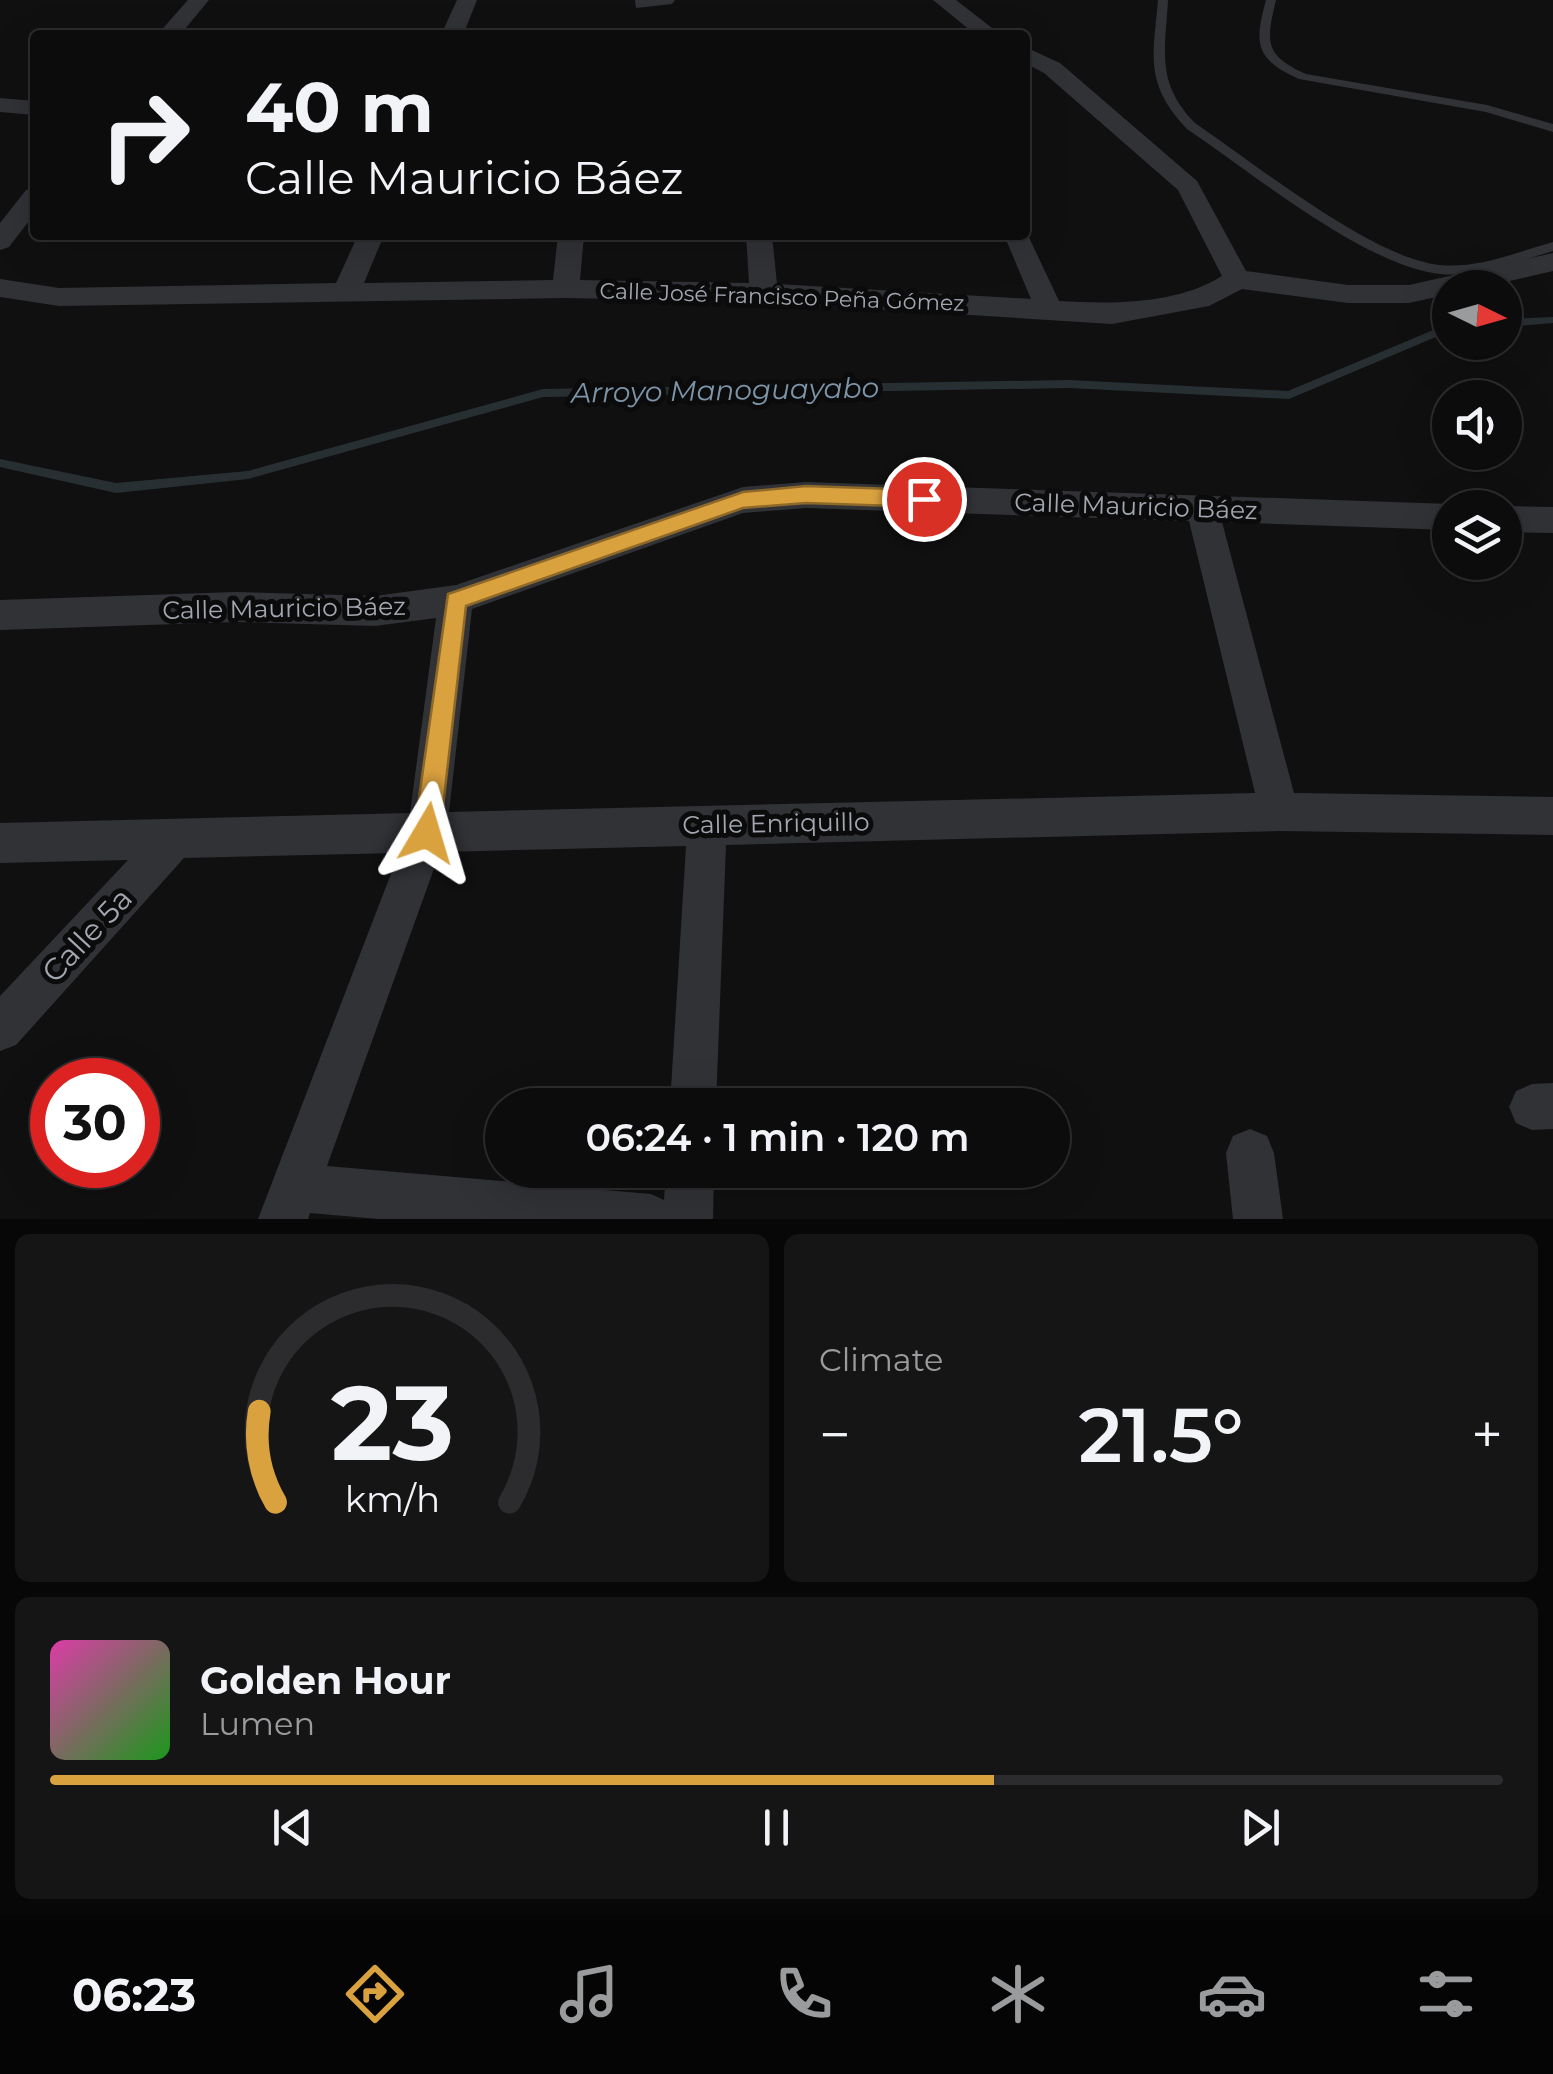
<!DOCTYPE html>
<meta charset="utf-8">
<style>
:root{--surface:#0c0c0d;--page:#151516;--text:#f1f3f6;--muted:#9a9b9d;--line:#2c2c2e;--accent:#daa13f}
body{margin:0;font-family:Montserrat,sans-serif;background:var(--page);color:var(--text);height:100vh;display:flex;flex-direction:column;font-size:38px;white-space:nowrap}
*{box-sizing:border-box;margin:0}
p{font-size:32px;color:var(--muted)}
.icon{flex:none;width:55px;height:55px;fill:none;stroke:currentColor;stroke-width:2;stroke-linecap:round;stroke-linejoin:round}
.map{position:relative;height:1219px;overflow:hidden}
.drawer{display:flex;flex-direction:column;gap:15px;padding:15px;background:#070707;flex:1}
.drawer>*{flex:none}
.hud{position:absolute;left:30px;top:30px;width:1000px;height:210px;border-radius:10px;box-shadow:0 10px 40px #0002,0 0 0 2px var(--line);background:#0c0c0d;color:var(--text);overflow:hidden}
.needle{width:65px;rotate:95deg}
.fabs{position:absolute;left:1432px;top:270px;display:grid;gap:20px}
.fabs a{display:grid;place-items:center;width:90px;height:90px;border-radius:50%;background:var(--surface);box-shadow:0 10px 40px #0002,0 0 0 2px var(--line);font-size:50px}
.speed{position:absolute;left:30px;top:1058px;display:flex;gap:20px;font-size:50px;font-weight:700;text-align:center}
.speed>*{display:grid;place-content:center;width:130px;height:130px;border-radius:50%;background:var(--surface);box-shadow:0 10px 40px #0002,0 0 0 2px var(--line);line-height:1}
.speed .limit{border:15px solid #d22;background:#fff;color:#111}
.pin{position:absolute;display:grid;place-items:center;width:85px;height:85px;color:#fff;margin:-42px;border:5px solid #fff;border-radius:50%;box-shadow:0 2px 10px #0007}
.me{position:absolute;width:110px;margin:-55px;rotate:7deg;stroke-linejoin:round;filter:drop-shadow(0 0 8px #0008)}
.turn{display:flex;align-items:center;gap:35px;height:210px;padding:0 50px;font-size:45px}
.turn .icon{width:130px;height:130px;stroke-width:2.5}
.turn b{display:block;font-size:70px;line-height:85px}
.big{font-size:75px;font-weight:600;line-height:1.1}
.drawer .tile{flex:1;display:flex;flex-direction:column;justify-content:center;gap:15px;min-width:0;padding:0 35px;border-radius:15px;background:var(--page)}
.drawer .dial{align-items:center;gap:0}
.dial svg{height:260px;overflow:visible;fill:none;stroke:var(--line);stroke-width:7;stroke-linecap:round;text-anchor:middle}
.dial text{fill:var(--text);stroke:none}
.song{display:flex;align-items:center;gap:30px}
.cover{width:120px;height:120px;border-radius:15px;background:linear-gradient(135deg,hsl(320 70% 55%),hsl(120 70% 35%))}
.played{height:10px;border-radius:5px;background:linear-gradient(90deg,var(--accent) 65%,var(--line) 65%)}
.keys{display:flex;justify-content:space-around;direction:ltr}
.heat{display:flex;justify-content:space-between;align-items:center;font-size:55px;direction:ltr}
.drawer .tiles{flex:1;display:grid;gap:15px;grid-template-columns:1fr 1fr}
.tile:last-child{grid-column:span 2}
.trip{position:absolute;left:485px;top:1088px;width:585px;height:100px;border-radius:50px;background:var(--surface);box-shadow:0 10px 40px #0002,0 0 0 2px var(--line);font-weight:600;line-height:100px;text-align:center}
.menu{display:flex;height:160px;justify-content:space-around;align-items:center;background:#050505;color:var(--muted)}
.menu .icon{width:70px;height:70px}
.menu .active{color:var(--accent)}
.menu b{font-size:45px;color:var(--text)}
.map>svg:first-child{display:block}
</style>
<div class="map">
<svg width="1553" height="1219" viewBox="0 0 1553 1219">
<rect width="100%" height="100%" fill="#101011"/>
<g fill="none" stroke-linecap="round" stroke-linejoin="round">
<g fill="#282f33" fill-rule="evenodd">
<path d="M1553,317V323L1505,327V319Z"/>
<path d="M1450,323V331L1289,399L1069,388L543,397L248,479L116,493L0,467V459L116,483L248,471L543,389L1069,380L1288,391Z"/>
</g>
<g fill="#313236" fill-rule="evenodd">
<path d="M1158,0H1168C1165,52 1156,83 1195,123C1254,163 1373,259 1440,265C1478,269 1517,252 1553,242V251C1518,261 1477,278 1440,274C1365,266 1251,172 1187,129C1144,83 1153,57 1158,0Z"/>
<path d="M1266,0H1276C1266,42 1264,55 1306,74L1487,105L1553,124V132L1486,112L1299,79C1255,59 1254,44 1266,0Z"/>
</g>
<g fill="#313236" fill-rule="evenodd">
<path d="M188,0H209L180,35H157Z"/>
<path d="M457,0H477L463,35H441Z"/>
<path d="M635,0H675L672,4L636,8Z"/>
<path d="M933,0H956L1001,35H976Z"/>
<path d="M1025,47L1060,63L1197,181L1246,271L1348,285H1409L1553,253V271L1479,288H1450V294L1409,303H1348L1242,289L1209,306L1112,324L764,302L566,298L59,306L0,297V279L59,288L336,283L358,235H384L364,283L553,280L558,235H584L580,280L749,283L746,235H772L777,284L1031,299L1004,235H1025V229L1059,301C1112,304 1176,305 1222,276L1178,190L1044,73L1025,63Z"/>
<path d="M0,98L35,101V115L0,112Z"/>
<path d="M35,188V213L9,247L0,250V223L26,190Z"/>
<path d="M806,482L1450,504L1461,508H1450V530L1222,522L1294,793L1553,797V835L1279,831L726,845L716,1105H670L686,846L440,852L327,1166L651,1194L664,1200L666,1170H714L713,1219H378L310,1213L308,1219H258L399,853L184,858L16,1045L0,1051V996L128,860L0,863V823L410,813L436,618L375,626L236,622L0,630V600L236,592L375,596L456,585L743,487ZM806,508L1189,521L1255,793L449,812L472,609L743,513Z"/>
<path d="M1505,506L1553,507V533L1505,532V508H1500Z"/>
<path d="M1553,1083V1129L1532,1130L1516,1123L1509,1107L1516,1091L1532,1084Z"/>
<path d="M1250,1129L1267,1136L1274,1153L1283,1219H1233L1226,1153L1233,1136Z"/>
</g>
</g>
<path fill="#daa13f" stroke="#8e6929" stroke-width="2.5" d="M806,486L924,490L935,499L924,507L806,503L743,508L466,606L440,833L436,842L427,846L418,842L414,833L448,594L743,492Z"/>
<g text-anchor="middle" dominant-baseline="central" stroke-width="10" stroke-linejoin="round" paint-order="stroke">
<g font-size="22" fill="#a3a7b0" stroke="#0b0b0c">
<text transform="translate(782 297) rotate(2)">Calle José Francisco Peña Gómez</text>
</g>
<g font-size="25" fill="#a3a7b0" stroke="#0b0b0c">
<text transform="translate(1136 506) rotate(2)">Calle Mauricio Báez</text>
<text transform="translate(284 608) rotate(-1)">Calle Mauricio Báez</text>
<text transform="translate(776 823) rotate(-1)">Calle Enriquillo</text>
</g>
<g font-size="28" font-style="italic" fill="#7d95a8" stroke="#0b0b0c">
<text transform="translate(725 390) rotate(-1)">Arroyo Manoguayabo</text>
</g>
<g font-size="30" fill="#a3a7b0" stroke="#0b0b0c">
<text transform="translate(87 935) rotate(-47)">Calle 5a</text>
</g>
</g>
</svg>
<div class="fabs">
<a><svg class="needle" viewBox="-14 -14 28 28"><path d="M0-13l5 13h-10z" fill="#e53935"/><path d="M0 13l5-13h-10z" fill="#9a9b9d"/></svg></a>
<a><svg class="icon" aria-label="sound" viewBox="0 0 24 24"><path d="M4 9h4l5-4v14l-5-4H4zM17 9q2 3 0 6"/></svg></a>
<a><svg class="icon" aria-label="layers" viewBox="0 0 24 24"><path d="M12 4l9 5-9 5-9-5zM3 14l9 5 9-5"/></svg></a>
</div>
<div class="speed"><div class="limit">30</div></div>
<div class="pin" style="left:924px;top:499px;background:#d93025"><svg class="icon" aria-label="arrive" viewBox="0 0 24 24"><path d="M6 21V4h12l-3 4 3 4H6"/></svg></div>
<svg class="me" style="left:427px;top:833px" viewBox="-20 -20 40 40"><path d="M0-17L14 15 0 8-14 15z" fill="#daa13f" stroke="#fff" stroke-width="4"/></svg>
<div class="trip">06:24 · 1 min · 120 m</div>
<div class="hud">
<div class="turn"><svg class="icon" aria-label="right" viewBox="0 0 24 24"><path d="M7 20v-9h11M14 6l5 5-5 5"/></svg><div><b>40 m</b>Calle Mauricio Báez</div></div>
</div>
</div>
<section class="drawer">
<div class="tiles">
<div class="tile dial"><svg viewBox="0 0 100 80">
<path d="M14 69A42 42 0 1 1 86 69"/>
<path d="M14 69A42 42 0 0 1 9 41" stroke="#daa13f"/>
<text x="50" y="56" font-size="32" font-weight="700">23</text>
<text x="50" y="72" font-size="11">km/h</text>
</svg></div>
<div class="tile"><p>Climate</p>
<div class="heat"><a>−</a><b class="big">21.5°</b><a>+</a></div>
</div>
<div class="tile">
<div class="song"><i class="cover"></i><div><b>Golden Hour</b><p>Lumen</p></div></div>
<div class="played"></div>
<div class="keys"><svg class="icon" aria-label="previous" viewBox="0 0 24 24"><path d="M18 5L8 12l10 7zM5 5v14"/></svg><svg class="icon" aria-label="pause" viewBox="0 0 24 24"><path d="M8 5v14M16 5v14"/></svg><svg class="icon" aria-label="next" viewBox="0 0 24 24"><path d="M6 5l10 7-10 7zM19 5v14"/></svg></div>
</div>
</div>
</section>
<nav class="menu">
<b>06:23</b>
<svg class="icon active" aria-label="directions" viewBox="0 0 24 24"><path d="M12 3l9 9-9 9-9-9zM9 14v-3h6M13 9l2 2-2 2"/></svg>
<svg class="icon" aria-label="music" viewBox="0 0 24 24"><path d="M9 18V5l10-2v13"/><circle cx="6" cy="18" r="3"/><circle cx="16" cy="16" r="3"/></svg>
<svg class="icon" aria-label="phone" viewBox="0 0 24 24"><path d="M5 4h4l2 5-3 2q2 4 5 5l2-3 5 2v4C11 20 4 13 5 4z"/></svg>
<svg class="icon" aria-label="climate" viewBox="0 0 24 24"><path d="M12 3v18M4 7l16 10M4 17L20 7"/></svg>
<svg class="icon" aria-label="car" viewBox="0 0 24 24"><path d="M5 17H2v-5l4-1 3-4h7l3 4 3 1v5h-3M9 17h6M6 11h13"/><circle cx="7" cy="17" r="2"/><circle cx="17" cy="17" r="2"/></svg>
<svg class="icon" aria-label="filters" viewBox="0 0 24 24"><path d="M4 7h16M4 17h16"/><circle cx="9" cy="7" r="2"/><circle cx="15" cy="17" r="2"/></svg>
</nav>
